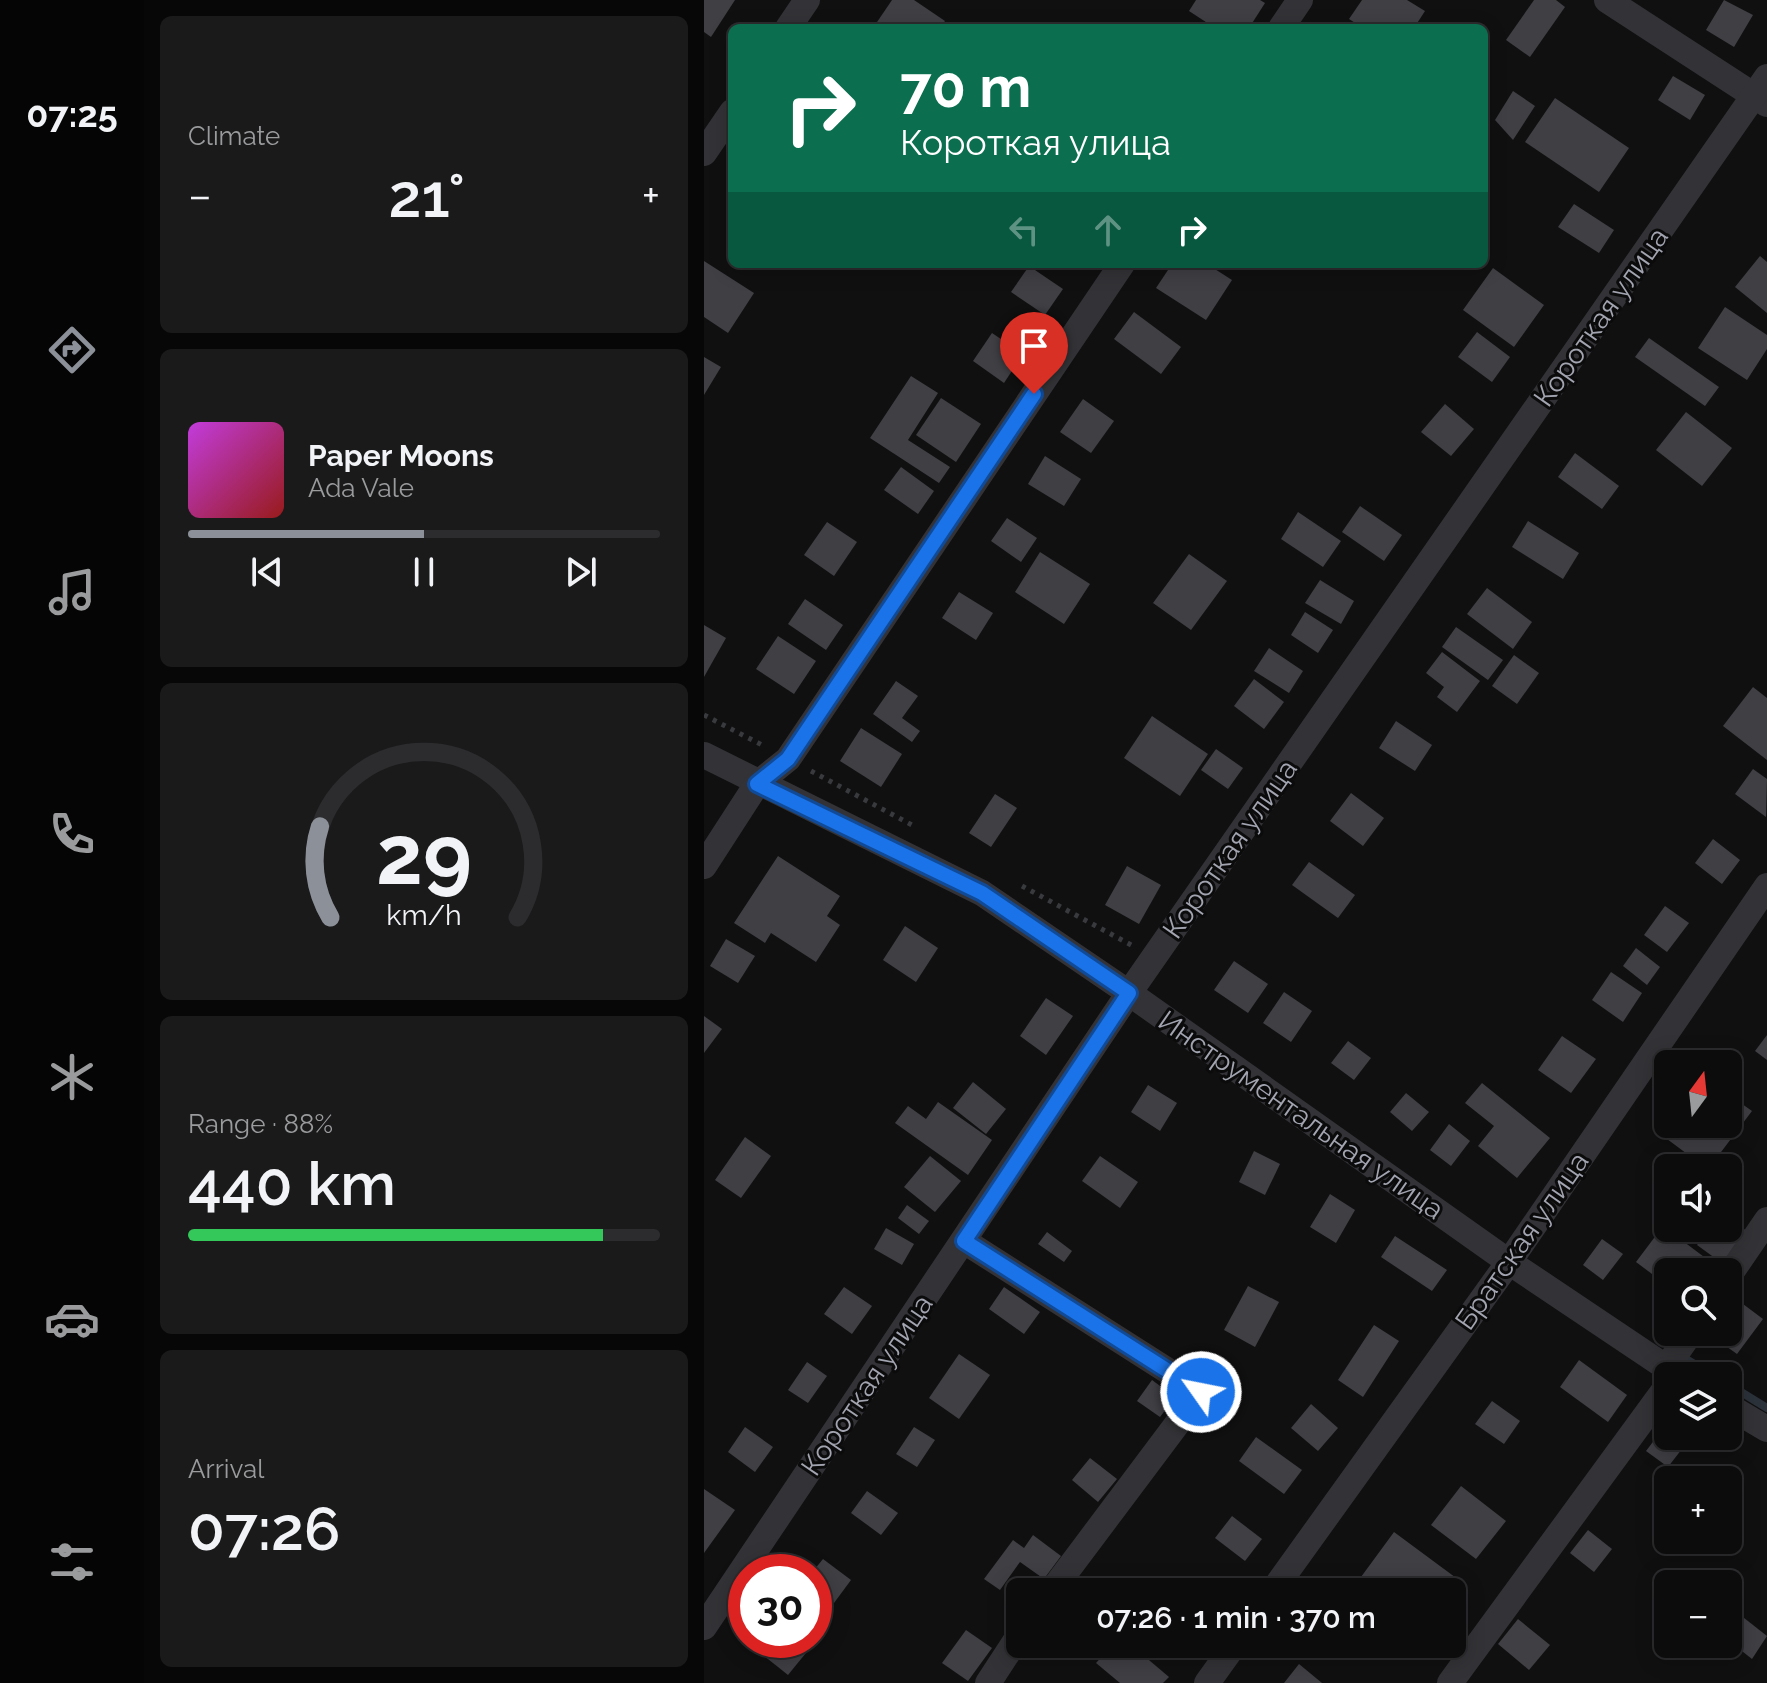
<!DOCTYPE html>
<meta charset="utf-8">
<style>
:root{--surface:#0c0c0d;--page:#1a1a1b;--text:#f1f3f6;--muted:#9a9b9d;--line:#2c2c2e;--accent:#8c9099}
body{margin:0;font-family:Raleway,sans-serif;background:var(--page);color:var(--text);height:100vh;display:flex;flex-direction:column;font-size:30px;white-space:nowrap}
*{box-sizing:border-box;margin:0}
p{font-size:26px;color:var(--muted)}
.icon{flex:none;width:44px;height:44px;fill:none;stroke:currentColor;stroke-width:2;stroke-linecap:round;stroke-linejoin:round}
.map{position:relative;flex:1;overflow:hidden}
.sheet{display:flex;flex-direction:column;gap:16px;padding:16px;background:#070707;width:560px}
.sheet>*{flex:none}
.banner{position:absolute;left:24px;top:24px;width:760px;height:244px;border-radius:12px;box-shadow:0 4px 20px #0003,0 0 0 2px var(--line);background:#0b6e4f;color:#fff;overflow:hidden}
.needle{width:52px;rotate:15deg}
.fabs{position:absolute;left:950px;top:1050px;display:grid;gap:16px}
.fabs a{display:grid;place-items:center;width:88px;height:88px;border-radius:12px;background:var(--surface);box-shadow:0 4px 20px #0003,0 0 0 2px var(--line);font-size:40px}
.speed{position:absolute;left:24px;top:1554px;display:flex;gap:16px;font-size:40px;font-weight:700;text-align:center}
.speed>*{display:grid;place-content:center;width:104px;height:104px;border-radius:50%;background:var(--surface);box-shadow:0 4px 20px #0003,0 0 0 2px var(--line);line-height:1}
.speed .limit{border:12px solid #d22;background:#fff;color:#111}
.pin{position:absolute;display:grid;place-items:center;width:68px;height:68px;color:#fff;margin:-82px -34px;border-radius:50% 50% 50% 0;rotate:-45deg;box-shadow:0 0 8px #0007}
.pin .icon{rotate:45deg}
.me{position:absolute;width:88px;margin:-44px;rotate:303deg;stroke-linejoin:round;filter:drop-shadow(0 0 6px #0008)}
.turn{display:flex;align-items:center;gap:28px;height:168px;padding:0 40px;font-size:36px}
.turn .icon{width:104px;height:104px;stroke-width:2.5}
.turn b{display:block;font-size:56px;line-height:68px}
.lanes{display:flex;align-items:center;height:76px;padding:0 40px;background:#0003;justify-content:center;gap:40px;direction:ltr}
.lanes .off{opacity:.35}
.big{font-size:60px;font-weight:600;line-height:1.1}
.sheet .tile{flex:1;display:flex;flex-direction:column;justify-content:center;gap:12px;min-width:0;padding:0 28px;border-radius:12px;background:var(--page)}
.sheet .dial{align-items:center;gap:0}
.dial svg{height:208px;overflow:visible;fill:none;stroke:var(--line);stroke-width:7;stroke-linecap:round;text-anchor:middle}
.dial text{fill:var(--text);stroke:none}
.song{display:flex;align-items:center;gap:24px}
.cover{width:96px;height:96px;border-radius:12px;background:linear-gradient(135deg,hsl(290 70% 55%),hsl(0 70% 35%))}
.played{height:8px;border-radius:4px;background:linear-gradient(90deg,var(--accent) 50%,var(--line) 50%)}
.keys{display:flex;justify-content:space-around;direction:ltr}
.heat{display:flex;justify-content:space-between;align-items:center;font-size:44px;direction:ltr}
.charge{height:12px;border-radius:6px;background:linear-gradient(90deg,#34c759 88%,var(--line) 0)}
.trip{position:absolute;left:302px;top:1578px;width:460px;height:80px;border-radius:12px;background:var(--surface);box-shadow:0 4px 20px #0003,0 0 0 2px var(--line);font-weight:600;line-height:80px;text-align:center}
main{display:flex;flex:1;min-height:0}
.tabs{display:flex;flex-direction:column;width:144px;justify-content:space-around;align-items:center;background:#050505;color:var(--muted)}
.tabs .icon{width:56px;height:56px}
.tabs .current{color:var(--accent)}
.tabs b{font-size:36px;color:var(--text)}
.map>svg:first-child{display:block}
</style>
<main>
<nav class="tabs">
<b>07:25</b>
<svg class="icon current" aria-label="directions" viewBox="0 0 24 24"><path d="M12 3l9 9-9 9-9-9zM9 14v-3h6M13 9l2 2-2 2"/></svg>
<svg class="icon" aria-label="music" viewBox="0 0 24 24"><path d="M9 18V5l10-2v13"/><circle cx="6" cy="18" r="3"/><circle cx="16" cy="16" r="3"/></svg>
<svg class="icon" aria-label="phone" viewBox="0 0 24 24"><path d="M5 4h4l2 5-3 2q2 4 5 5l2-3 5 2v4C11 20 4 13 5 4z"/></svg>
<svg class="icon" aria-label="climate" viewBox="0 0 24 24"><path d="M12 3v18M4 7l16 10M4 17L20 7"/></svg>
<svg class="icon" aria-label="car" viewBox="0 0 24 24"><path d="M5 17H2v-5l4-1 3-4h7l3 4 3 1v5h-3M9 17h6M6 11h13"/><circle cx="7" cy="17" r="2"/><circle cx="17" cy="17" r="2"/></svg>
<svg class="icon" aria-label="filters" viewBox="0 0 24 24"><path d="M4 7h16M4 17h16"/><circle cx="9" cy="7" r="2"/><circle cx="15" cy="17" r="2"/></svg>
</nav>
<section class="sheet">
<div class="tile"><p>Climate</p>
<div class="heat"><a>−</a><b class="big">21°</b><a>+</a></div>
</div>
<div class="tile">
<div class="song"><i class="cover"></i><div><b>Paper Moons</b><p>Ada Vale</p></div></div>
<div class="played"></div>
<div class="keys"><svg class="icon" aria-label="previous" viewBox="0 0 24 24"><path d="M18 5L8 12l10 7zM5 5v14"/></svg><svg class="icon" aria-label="pause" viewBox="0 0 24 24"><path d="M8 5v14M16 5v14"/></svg><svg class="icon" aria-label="next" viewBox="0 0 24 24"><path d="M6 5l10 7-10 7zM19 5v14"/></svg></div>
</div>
<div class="tile dial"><svg viewBox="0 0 100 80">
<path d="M14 69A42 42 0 1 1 86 69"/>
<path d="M14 69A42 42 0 0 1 10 34" stroke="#8c9099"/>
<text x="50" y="56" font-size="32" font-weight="700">29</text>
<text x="50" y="72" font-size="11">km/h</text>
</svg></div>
<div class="tile"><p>Range · 88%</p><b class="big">440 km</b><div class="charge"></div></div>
<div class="tile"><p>Arrival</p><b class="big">07:26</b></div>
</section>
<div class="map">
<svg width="1063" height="1683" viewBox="0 0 1063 1683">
<rect width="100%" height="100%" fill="#101011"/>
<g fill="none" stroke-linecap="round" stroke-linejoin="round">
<g stroke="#2c323a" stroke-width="8">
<path d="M977,1356L1010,1376"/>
<path d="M1024,1384L1063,1408"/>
</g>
</g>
<g fill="#3f3f44">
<path d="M0,0H31L7,37L0,32Z"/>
<path d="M188,0H210L241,21L236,28H169Z"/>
<path d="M492,0H556L561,3L545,28H511L485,11Z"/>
<path d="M658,0H703L721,11L710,28H659L645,19Z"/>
<path d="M830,0H852L861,7L826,57L802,40Z"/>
<path d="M1020,0L1049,15L1030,47L1002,30Z"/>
<path d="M969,76L1001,95L986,120L954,100Z"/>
<path d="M809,91L831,106L809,140L791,120Z"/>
<path d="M851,98L925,148L895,192L821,142Z"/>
<path d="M870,204L910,230L895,253L854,227Z"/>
<path d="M1056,256L1063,262V313L1031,287Z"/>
<path d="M0,261L50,293L24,333L0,317Z"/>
<path d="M468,264H503L528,280L502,320L452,288Z"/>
<path d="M325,266L359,289L341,315L307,292Z"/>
<path d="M789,268L840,305L810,347L759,310Z"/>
<path d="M1021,307L1063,335V349L1043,380L994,348Z"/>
<path d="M430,312L477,347L457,374L410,339Z"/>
<path d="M773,332L806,357L788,382L754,357Z"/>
<path d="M288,333L319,354L300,383L269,361Z"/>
<path d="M945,338L1015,387L1001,406L931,357Z"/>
<path d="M0,357L17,367L0,395Z"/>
<path d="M207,376L234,393L204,440L246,467L235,483L166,438Z"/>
<path d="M237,398L277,424L252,462L212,435Z"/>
<path d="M379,399L410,421L387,453L356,432Z"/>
<path d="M741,404L770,429L747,456L717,432Z"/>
<path d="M982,412L1028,448L998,486L952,450Z"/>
<path d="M871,453L915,486L898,509L854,477Z"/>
<path d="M341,456L377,479L360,506L324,484Z"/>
<path d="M197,467L230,491L214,514L180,490Z"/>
<path d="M656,506L698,535L680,561L638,532Z"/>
<path d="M594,512L637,541L619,567L577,539Z"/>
<path d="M303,518L333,538L317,562L287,541Z"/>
<path d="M824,521L875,553L859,579L808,547Z"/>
<path d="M123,522L153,542L130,576L100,555Z"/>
<path d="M336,552L386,584L360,624L311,592Z"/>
<path d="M485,554L523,581L487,630L449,603Z"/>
<path d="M616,580L650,601L637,624L601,603Z"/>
<path d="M783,588L828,622L809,649L763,614Z"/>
<path d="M255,592L289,613L272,640L238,618Z"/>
<path d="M101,599L139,625L122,650L84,624Z"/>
<path d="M601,612L629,630L614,653L587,635Z"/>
<path d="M0,625L22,638L0,677Z"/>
<path d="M752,627L799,660L784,680L738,647Z"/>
<path d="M74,636L112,661L90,694L52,669Z"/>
<path d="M565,648L599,671L585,693L550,671Z"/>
<path d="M738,652L776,681L753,712L733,697L740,687L722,673Z"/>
<path d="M810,655L835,673L813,704L788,686Z"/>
<path d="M550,679L580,702L560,729L530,706Z"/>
<path d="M192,681L214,696L198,718L216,731L208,742L169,714Z"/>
<path d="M1049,687L1063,698V760L1019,726Z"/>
<path d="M448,716L504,754L476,796L420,758Z"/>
<path d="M692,721L728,745L711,771L675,748Z"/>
<path d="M157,728L198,754L177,787L136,761Z"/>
<path d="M512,749L539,768L524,789L497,770Z"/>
<path d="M1049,769L1063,779L1062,817L1031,794Z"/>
<path d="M647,793L680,818L659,846L626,821Z"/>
<path d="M291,794L313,808L287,847L265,833Z"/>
<path d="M1009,839L1036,860L1018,884L991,863Z"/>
<path d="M74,856L136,896L123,916L136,925L112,962L67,933L61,943L30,923Z"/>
<path d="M605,862L651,895L634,918L588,885Z"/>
<path d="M423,866L457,885L435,924L401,905Z"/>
<path d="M961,906L985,923L963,952L940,935Z"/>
<path d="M201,926L234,948L212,982L179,960Z"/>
<path d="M22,939L51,956L34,983L6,966Z"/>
<path d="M932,948L956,967L943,985L919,966Z"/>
<path d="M530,961L564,984L544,1013L510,990Z"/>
<path d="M907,972L938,993L919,1022L888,1000Z"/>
<path d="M580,992L608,1011L587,1042L559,1023Z"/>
<path d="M342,998L369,1016L342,1055L316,1036Z"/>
<path d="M0,1016L18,1029L0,1053Z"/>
<path d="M1063,1035V1060L1051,1051Z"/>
<path d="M858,1036L892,1059L867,1093L834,1070Z"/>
<path d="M644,1041L667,1058L650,1080L627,1063Z"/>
<path d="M269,1082L302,1109L282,1134L249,1108Z"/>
<path d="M778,1083L846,1138L813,1178L774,1146L790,1126L761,1103Z"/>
<path d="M444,1085L473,1103L456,1131L427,1112Z"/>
<path d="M702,1093L725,1112L708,1131L686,1112Z"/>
<path d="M1024,1094L1048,1111L1005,1168H1002L963,1139L974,1124H1024Z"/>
<path d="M234,1102L288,1140L264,1175L191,1123L204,1106L222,1119Z"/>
<path d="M745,1124L766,1141L747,1166L726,1150Z"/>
<path d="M41,1137L67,1156L37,1198L11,1180Z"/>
<path d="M550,1151L576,1164L561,1195L535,1182Z"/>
<path d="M226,1156L257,1181L231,1212L200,1187Z"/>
<path d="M396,1156L434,1182L416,1208L378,1181Z"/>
<path d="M626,1194L651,1210L632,1243L606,1227Z"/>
<path d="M203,1205L225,1221L215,1234L194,1218Z"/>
<path d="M1024,1218L1050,1236L1026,1269L993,1245L1005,1228H1024Z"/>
<path d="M959,1226L1020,1272H964V1286L932,1262Z"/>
<path d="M182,1228L210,1244L198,1265L170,1249Z"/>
<path d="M343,1232L368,1251L360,1262L334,1244Z"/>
<path d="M691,1236L743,1270L728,1291L677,1257Z"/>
<path d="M898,1239L919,1254L899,1280L879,1265Z"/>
<path d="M544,1286L575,1302L551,1347L520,1330Z"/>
<path d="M140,1287L168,1306L148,1334L120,1314Z"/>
<path d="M300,1287L336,1312L320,1334L285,1309Z"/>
<path d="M1031,1298L1059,1319L1033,1354L1002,1332H1024V1306Z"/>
<path d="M670,1325L695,1341L659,1397L634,1380Z"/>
<path d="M255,1354L286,1375L255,1419L225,1398Z"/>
<path d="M875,1360L923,1395L904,1422L856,1387Z"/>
<path d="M103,1362L123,1376L104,1403L84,1390Z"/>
<path d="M448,1380L471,1397L456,1417L433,1401Z"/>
<path d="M788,1401L816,1421L800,1444L771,1424Z"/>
<path d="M607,1404L634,1428L614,1451L587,1428Z"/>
<path d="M964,1422V1436H988L964,1467L942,1451Z"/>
<path d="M41,1427L69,1447L51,1472L24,1452Z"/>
<path d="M210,1427L231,1440L213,1467L192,1454Z"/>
<path d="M552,1437L598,1470L580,1494L535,1461Z"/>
<path d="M386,1458L413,1479L394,1502L368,1480Z"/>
<path d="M757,1486L802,1521L772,1559L727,1525Z"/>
<path d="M0,1489L31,1510L0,1553Z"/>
<path d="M163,1491L194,1513L177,1535L147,1513Z"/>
<path d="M528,1516L558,1539L541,1561L511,1538Z"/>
<path d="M884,1530L908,1549L890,1572L866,1553Z"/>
<path d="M690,1532L763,1586L748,1607V1592H677L657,1577Z"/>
<path d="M329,1535L357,1556L340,1579L316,1562L296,1590L280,1579L309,1540L320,1548Z"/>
<path d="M119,1559L147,1580L130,1603L110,1588V1570Z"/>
<path d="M1035,1614L1063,1636L1048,1659L1024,1640V1629Z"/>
<path d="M814,1619L846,1645L825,1670L794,1644Z"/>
<path d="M262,1630L288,1648L264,1681L238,1663Z"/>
<path d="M57,1640H96L106,1648L84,1675L50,1648Z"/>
<path d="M409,1644H426L465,1677L459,1683H416L392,1663Z"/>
<path d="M634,1644H667L654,1660Z"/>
<path d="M595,1664L618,1683H580Z"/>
</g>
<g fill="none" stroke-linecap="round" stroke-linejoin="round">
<g stroke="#393a3e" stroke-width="5" stroke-dasharray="4 6" stroke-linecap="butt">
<path d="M0,715L60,746"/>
<path d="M107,771L208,825"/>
<path d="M318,886L429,946"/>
</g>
<g stroke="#333337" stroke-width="26">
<path d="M903,0L1063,104"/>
<path d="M84,28L103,0"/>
<path d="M577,28L596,0"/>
<path d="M0,153L28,112"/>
<path d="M0,755L278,893L425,993L805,1262L975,1376"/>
<path d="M0,866L53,784L84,759L418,264"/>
<path d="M260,1241L497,1392L347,1592"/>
<path d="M1024,1277L1063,1220"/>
<path d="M962,1368L987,1332"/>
<path d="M1024,1406L1063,1429"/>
<path d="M568,1592L805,1262L1063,886"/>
<path d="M0,1627L425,993L1063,77"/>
<path d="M284,1683L316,1634"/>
<path d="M503,1683L531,1644"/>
<path d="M746,1683L964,1385"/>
</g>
</g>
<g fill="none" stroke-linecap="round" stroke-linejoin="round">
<g stroke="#114b97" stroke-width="20">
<path id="route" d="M330,394L84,759L53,784L278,893L425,993L260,1241L497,1392"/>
</g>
<use href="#route" stroke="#1a73e8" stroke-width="14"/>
</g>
<g text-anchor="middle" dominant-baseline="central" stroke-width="6" stroke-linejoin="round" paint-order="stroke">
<g font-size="28" fill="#a2a4b0" stroke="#0b0b0c">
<text transform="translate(897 317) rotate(-55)">Короткая улица</text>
<text transform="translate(526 849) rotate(-55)">Короткая улица</text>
<text transform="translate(597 1115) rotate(35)">Инструментальная улица</text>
<text transform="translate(818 1241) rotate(-55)">Братская улица</text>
<text transform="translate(163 1385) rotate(-56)">Короткая улица</text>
</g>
</g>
</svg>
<div class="fabs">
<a><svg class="needle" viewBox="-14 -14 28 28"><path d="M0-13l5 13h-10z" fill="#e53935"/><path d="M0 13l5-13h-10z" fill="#9a9b9d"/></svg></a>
<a><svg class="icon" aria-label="sound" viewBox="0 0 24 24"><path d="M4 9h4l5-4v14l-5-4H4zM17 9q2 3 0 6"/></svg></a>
<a><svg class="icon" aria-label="search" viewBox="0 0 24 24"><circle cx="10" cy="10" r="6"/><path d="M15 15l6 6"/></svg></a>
<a><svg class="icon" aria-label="layers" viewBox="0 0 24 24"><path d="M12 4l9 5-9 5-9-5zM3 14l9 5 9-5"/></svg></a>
<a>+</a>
<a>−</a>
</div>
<div class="speed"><div class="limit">30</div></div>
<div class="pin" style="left:330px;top:394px;background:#d93025"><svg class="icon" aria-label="arrive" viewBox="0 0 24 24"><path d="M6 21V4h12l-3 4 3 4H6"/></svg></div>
<svg class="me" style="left:497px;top:1392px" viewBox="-20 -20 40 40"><circle r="17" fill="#1a73e8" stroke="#fff" stroke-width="3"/><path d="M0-11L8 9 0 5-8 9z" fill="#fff"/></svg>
<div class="trip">07:26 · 1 min · 370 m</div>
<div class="banner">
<div class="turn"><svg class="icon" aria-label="right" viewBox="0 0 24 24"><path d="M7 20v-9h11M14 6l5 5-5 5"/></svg><div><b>70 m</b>Короткая улица</div></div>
<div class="lanes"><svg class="icon off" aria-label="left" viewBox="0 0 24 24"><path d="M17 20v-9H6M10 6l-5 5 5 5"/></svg><svg class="icon off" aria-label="ahead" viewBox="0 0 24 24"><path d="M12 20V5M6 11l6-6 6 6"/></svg><svg class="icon" aria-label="right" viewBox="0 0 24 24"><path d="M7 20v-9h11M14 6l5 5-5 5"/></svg></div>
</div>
</div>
</main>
